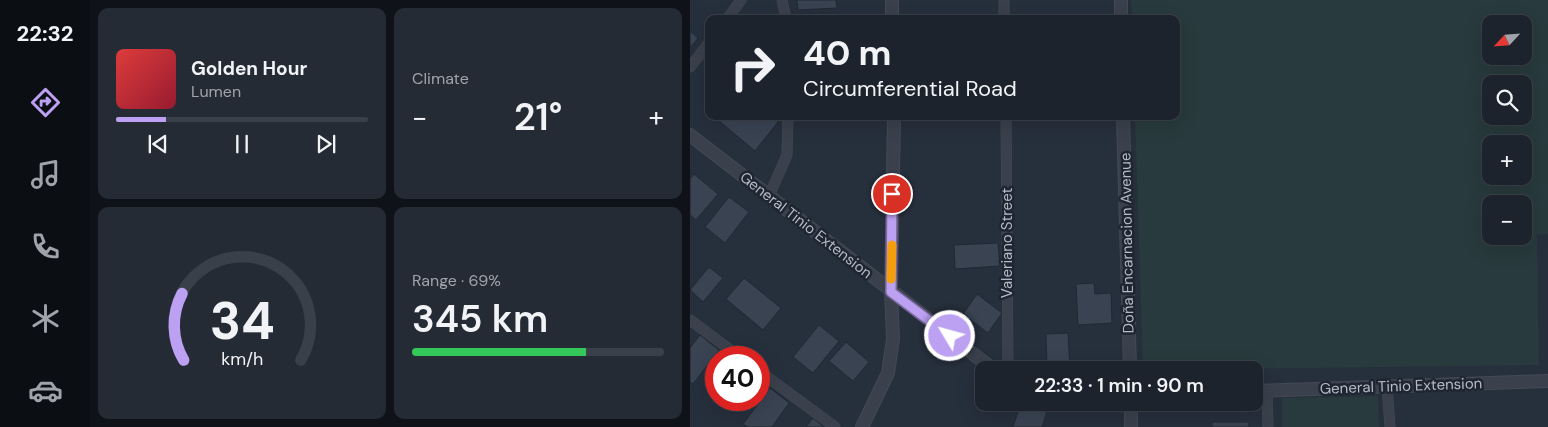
<!DOCTYPE html>
<meta charset="utf-8">
<style>
:root{--surface:#1c232d;--page:#252b35;--text:#f1f3f6;--muted:#a0a4aa;--line:#3a4049;--accent:#bca0f2}
body{margin:0;font-family:"DM Sans",sans-serif;background:var(--page);color:var(--text);height:100vh;display:flex;flex-direction:column;font-size:19px;white-space:nowrap}
*{box-sizing:border-box;margin:0}
p{font-size:16px;color:var(--muted)}
.icon{flex:none;width:28px;height:28px;fill:none;stroke:currentColor;stroke-width:2;stroke-linecap:round;stroke-linejoin:round}
.map{position:relative;flex:1;overflow:hidden}
.drawer{display:flex;flex-direction:column;gap:8px;padding:8px;background:#0f1319;width:600px}
.drawer>*{flex:none}
.banner{position:absolute;left:15px;top:15px;width:475px;height:105px;border-radius:10px;box-shadow:0 5px 20px #0002,0 0 0 1px var(--line);background:#1c232d;color:var(--text);overflow:hidden}
.needle{width:32px;rotate:244deg}
.fabs{position:absolute;left:792px;top:15px;display:grid;gap:10px}
.fabs a{display:grid;place-items:center;width:50px;height:50px;border-radius:10px;background:var(--surface);box-shadow:0 5px 20px #0002,0 0 0 1px var(--line);font-size:25px}
.speed{position:absolute;left:15px;top:346px;display:flex;gap:10px;font-size:25px;font-weight:700;text-align:center}
.speed>*{display:grid;place-content:center;width:65px;height:65px;border-radius:50%;background:var(--surface);box-shadow:0 5px 20px #0002,0 0 0 1px var(--line);line-height:1}
.speed .limit{border:8px solid #d22;background:#fff;color:#111}
.pin{position:absolute;display:grid;place-items:center;width:42px;height:42px;color:#fff;margin:-21px;border:2px solid #fff;border-radius:50%;box-shadow:0 1px 5px #0007}
.me{position:absolute;width:55px;margin:-28px;rotate:307deg;stroke-linejoin:round;filter:drop-shadow(0 0 4px #0008)}
.turn{display:flex;align-items:center;gap:18px;height:105px;padding:0 15px;font-size:22px}
.turn .icon{width:65px;height:65px;stroke-width:2.5}
.turn b{display:block;font-size:35px;line-height:42px}
.big{font-size:38px;font-weight:600;line-height:1.1}
.drawer .card{flex:1;display:flex;flex-direction:column;justify-content:center;gap:8px;min-width:0;padding:0 18px;border-radius:10px;background:var(--page)}
.drawer .dial{align-items:center;gap:0}
.dial svg{height:130px;overflow:visible;fill:none;stroke:var(--line);stroke-width:7;stroke-linecap:round;text-anchor:middle}
.dial text{fill:var(--text);stroke:none}
.song{display:flex;align-items:center;gap:15px}
.cover{width:60px;height:60px;border-radius:8px;background:linear-gradient(135deg,hsl(0 70% 55%),hsl(350 70% 35%))}
.played{height:5px;border-radius:2px;background:linear-gradient(90deg,var(--accent) 20%,var(--line) 20%)}
.keys{display:flex;justify-content:space-around;direction:ltr}
.heat{display:flex;justify-content:space-between;align-items:center;font-size:28px;direction:ltr}
.charge{height:8px;border-radius:4px;background:linear-gradient(90deg,#34c759 69%,var(--line) 0)}
.drawer .tiles{flex:1;display:grid;gap:8px;grid-template-columns:repeat(2,1fr)}
.trip{position:absolute;left:285px;top:361px;width:288px;height:50px;border-radius:10px;background:var(--surface);box-shadow:0 5px 20px #0002,0 0 0 1px var(--line);font-weight:600;line-height:50px;text-align:center}
main{display:flex;flex:1;min-height:0}
.tab-bar{display:flex;flex-direction:column;width:90px;justify-content:space-around;align-items:center;background:#0b0e12;color:var(--muted)}
.tab-bar .icon{width:35px;height:35px}
.tab-bar .selected{color:var(--accent)}
.tab-bar b{font-size:22px;color:var(--text)}
.map>svg:first-child{display:block}
</style>
<main>
<nav class="tab-bar">
<b>22:32</b>
<svg class="icon selected" aria-label="directions" viewBox="0 0 24 24"><path d="M12 3l9 9-9 9-9-9zM9 14v-3h6M13 9l2 2-2 2"/></svg>
<svg class="icon" aria-label="music" viewBox="0 0 24 24"><path d="M9 18V5l10-2v13"/><circle cx="6" cy="18" r="3"/><circle cx="16" cy="16" r="3"/></svg>
<svg class="icon" aria-label="phone" viewBox="0 0 24 24"><path d="M5 4h4l2 5-3 2q2 4 5 5l2-3 5 2v4C11 20 4 13 5 4z"/></svg>
<svg class="icon" aria-label="climate" viewBox="0 0 24 24"><path d="M12 3v18M4 7l16 10M4 17L20 7"/></svg>
<svg class="icon" aria-label="car" viewBox="0 0 24 24"><path d="M5 17H2v-5l4-1 3-4h7l3 4 3 1v5h-3M9 17h6M6 11h13"/><circle cx="7" cy="17" r="2"/><circle cx="17" cy="17" r="2"/></svg>
</nav>
<section class="drawer">
<div class="tiles">
<div class="card">
<div class="song"><i class="cover"></i><div><b>Golden Hour</b><p>Lumen</p></div></div>
<div class="played"></div>
<div class="keys"><svg class="icon" aria-label="previous" viewBox="0 0 24 24"><path d="M18 5L8 12l10 7zM5 5v14"/></svg><svg class="icon" aria-label="pause" viewBox="0 0 24 24"><path d="M8 5v14M16 5v14"/></svg><svg class="icon" aria-label="next" viewBox="0 0 24 24"><path d="M6 5l10 7-10 7zM19 5v14"/></svg></div>
</div>
<div class="card"><p>Climate</p>
<div class="heat"><a>−</a><b class="big">21°</b><a>+</a></div>
</div>
<div class="card dial"><svg viewBox="0 0 100 80">
<path d="M14 69A42 42 0 1 1 86 69"/>
<path d="M14 69A42 42 0 0 1 13 28" stroke="#bca0f2"/>
<text x="50" y="56" font-size="32" font-weight="700">34</text>
<text x="50" y="72" font-size="11">km/h</text>
</svg></div>
<div class="card"><p>Range · 69%</p><b class="big">345 km</b><div class="charge"></div></div>
</div>
</section>
<div class="map">
<svg width="858" height="427" viewBox="0 0 858 427">
<rect width="100%" height="100%" fill="#262f3c"/>
<g fill="#283a3d" fill-rule="evenodd">
<path d="M441,0H858V234L847,235L849,365L453,370L445,116H486V19H442ZM801,24H834V56H801ZM801,84H834V116H801ZM801,144H834V176H801ZM801,204H834V236H801Z"/>
<path d="M688,396L689,427H592V398Z"/>
</g>
<g fill="#394352" stroke="#212833">
<path d="M107,0H146L147,8L108,10Z"/>
<path d="M0,31L8,38L0,48Z"/>
<path d="M23,116H81L88,122L65,151Z"/>
<path d="M4,174L28,194L6,220L0,215V179Z"/>
<path d="M39,197L59,212L35,243L15,227Z"/>
<path d="M308,243L310,266L265,269L264,245Z"/>
<path d="M19,267L33,278L13,302L0,290Z"/>
<path d="M54,278L91,308L73,330L36,299Z"/>
<path d="M404,283L405,294L421,293L422,323L388,325L386,284Z"/>
<path d="M287,294L312,313L298,333L273,314Z"/>
<path d="M129,325L149,341L123,373L103,357Z"/>
<path d="M378,333L380,370H357L356,334Z"/>
<path d="M10,335L29,350L3,384L0,382V348Z"/>
<path d="M156,342L179,362L163,381L139,361Z"/>
<path d="M26,366V386L17,378Z"/>
<path d="M69,380L76,385L69,396Z"/>
<path d="M80,388L99,403L82,427H58L53,424Z"/>
<path d="M330,405L357,412L352,427H323Z"/>
<path d="M123,418L134,427H116Z"/>
<rect x="522" y="422" width="37" height="5"/>
</g>
<g fill="none" stroke-linecap="round" stroke-linejoin="round">
<g stroke="#434a55" stroke-width="11">
<g id="minor">
<path d="M92,0L96,19"/>
<path d="M314,0V19"/>
<path d="M37,19L51,0"/>
<path d="M0,67L19,43"/>
<path d="M316,116L318,370"/>
<path d="M79,196L97,155L98,116"/>
<path d="M0,320L51,358"/>
<path d="M69,371L145,427"/>
<path d="M697,387L700,427"/>
<path d="M577,390L578,427"/>
</g>
</g>
<g stroke="#434a55" stroke-width="14">
<g id="tertiary">
<path d="M202,0V19"/>
<path d="M431,0V19"/>
<path d="M433,116L440,370"/>
<path d="M0,135L304,370"/>
<path d="M564,391L858,381"/>
<path d="M441,402V427"/>
<path d="M172,427L198,373L203,339L201,292L204,116"/>
</g>
</g>
<use href="#minor" stroke="#3a414c" stroke-width="10"/>
<use href="#tertiary" stroke="#3a414c" stroke-width="12"/>
</g>
<g fill="none" stroke-linecap="round" stroke-linejoin="round">
<g stroke="#7a689d" stroke-width="12">
<path id="route" d="M202,194L201,292L260,336"/>
</g>
<use href="#route" stroke="#bca0f2" stroke-width="9"/>
<path stroke="#f59e0b" stroke-width="9" d="M201,279L202,245"/>
</g>
<g text-anchor="middle" dominant-baseline="central" stroke-width="5" stroke-linejoin="round" paint-order="stroke">
<g font-size="15" fill="#b6bcc7" stroke="#1f2631">
<text transform="translate(116 225) rotate(38)">General Tinio Extension</text>
<text transform="translate(317 243) rotate(-90)">Valeriano Street</text>
<text transform="translate(437 243) rotate(-91)">Doña Encarnacion Avenue</text>
<text transform="translate(711 386) rotate(-2)">General Tinio Extension</text>
</g>
</g>
</svg>
<div class="fabs">
<a><svg class="needle" viewBox="-14 -14 28 28"><path d="M0-13l5 13h-10z" fill="#e53935"/><path d="M0 13l5-13h-10z" fill="#a0a4aa"/></svg></a>
<a><svg class="icon" aria-label="search" viewBox="0 0 24 24"><circle cx="10" cy="10" r="6"/><path d="M15 15l6 6"/></svg></a>
<a>+</a>
<a>−</a>
</div>
<div class="speed"><div class="limit">40</div></div>
<div class="pin" style="left:202px;top:194px;background:#d93025"><svg class="icon" aria-label="arrive" viewBox="0 0 24 24"><path d="M6 21V4h12l-3 4 3 4H6"/></svg></div>
<svg class="me" style="left:260px;top:336px" viewBox="-20 -20 40 40"><circle r="17" fill="#bca0f2" stroke="#fff" stroke-width="3"/><path d="M0-11L8 9 0 5-8 9z" fill="#fff"/></svg>
<div class="trip">22:33 · 1 min · 90 m</div>
<div class="banner">
<div class="turn"><svg class="icon" aria-label="right" viewBox="0 0 24 24"><path d="M7 20v-9h11M14 6l5 5-5 5"/></svg><div><b>40 m</b>Circumferential Road</div></div>
</div>
</div>
</main>
